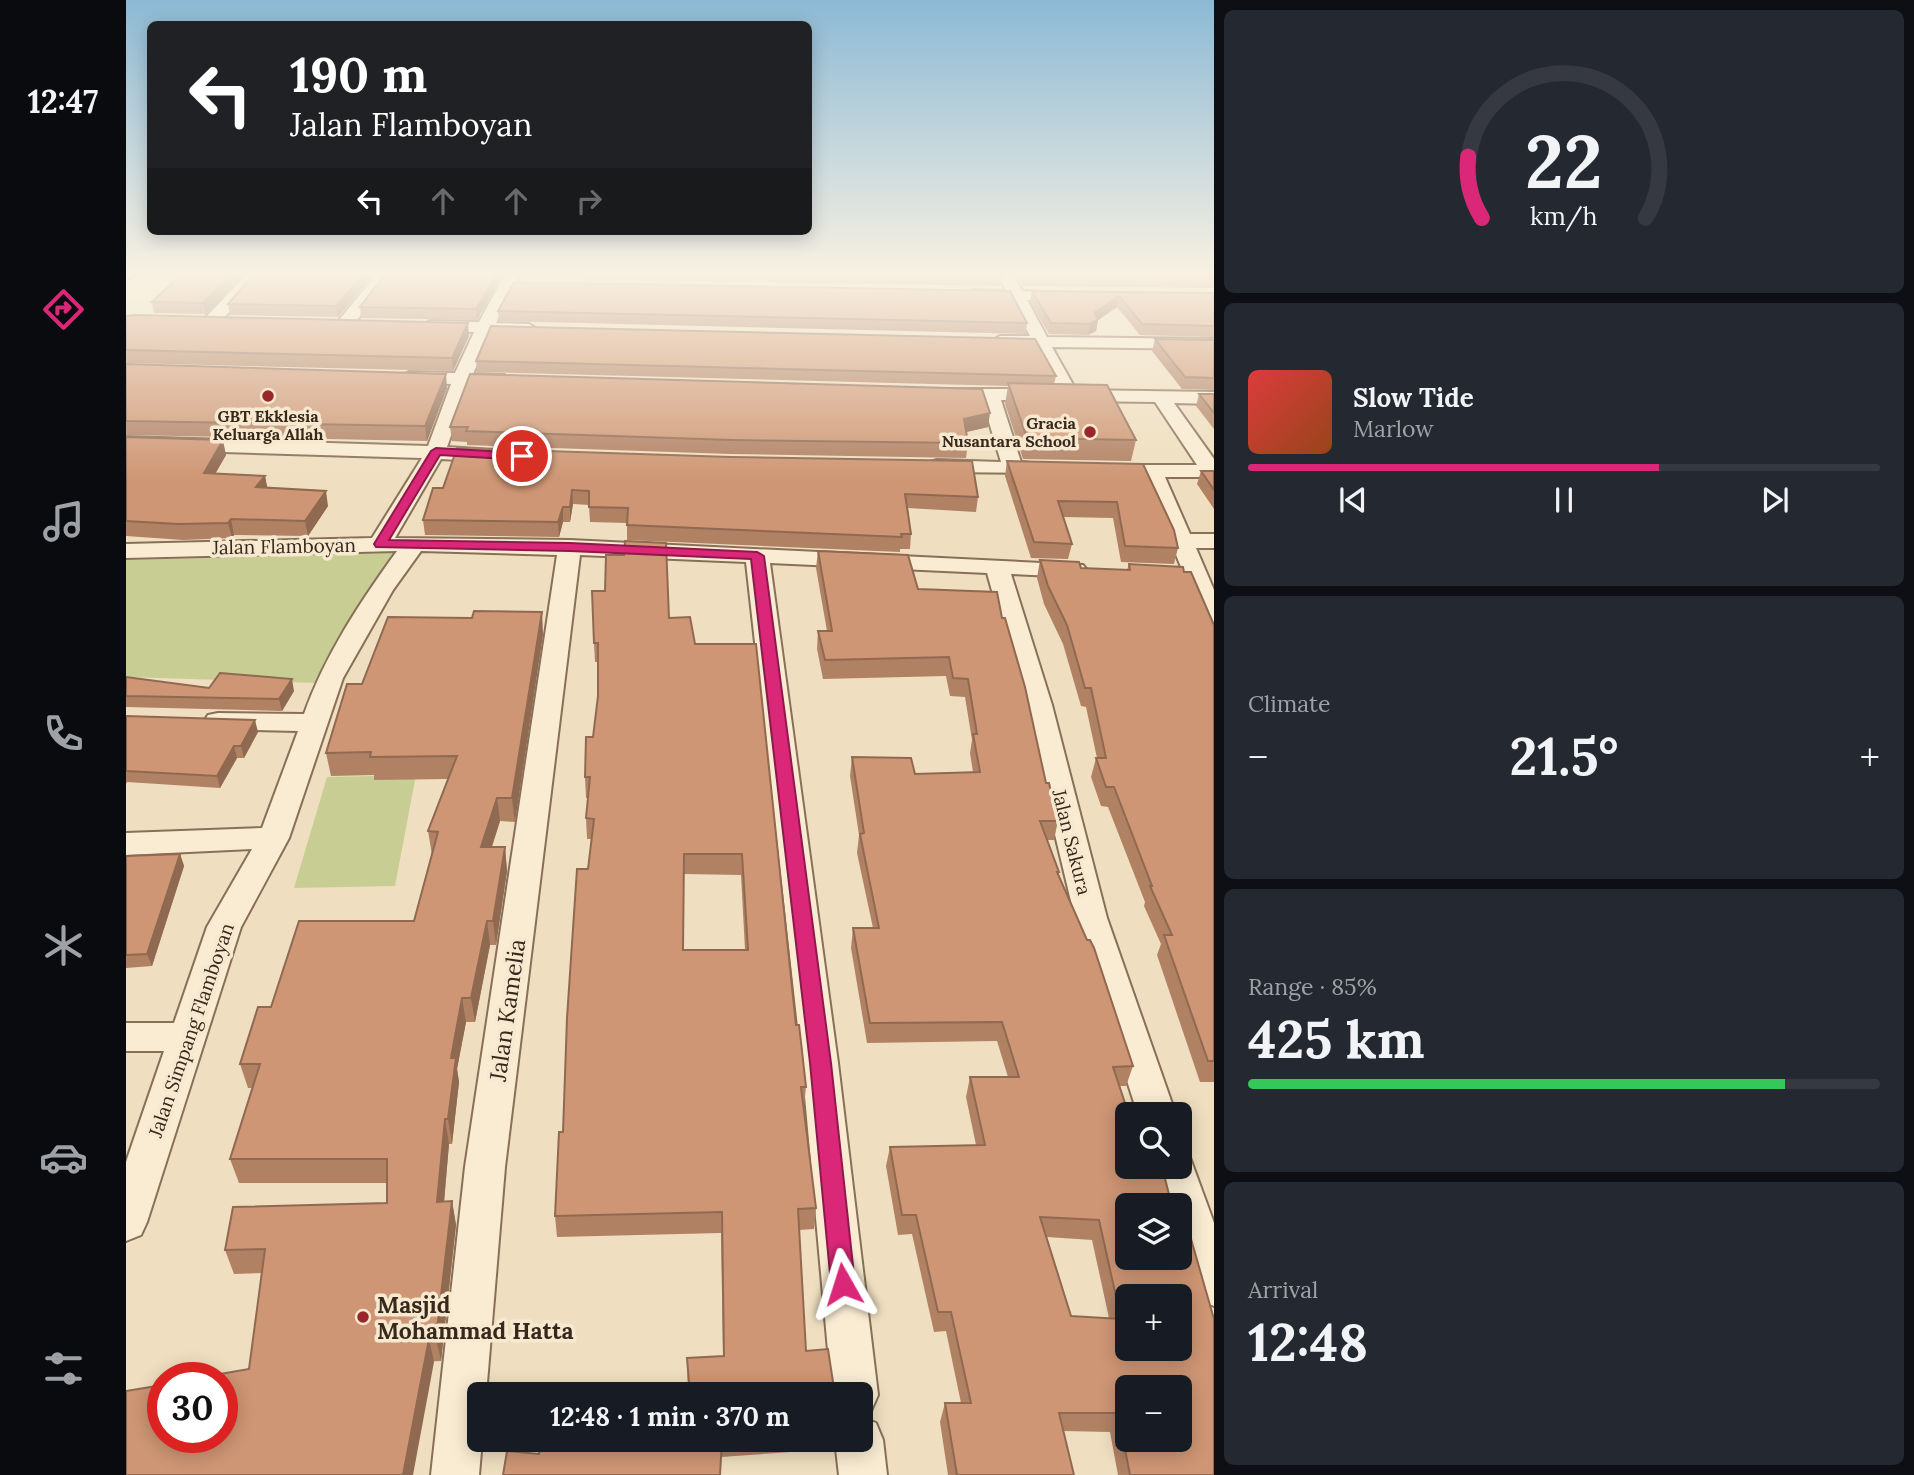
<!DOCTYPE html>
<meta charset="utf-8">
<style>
:root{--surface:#171b24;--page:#242831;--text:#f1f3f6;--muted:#9ea1a6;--line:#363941;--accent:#db2777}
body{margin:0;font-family:Lora,serif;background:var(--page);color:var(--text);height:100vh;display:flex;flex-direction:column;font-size:26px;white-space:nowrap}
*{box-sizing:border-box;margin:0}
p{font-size:23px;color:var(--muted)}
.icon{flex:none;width:38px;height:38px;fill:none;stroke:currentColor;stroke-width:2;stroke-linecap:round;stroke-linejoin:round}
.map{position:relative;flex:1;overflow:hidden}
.drawer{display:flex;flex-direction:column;gap:10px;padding:10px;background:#0d0f14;width:700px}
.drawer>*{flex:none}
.top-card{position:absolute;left:21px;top:21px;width:665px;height:214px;border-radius:10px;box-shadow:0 4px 18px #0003;background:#202124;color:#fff;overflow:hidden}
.fabs{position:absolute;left:989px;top:1102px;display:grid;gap:14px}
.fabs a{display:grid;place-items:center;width:77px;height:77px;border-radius:10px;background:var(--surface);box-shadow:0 4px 18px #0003;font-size:35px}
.speed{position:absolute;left:21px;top:1362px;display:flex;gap:14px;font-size:35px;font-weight:700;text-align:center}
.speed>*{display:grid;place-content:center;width:91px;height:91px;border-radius:50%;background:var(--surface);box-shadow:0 4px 18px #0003;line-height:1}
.speed .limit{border:10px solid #d22;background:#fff;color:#111}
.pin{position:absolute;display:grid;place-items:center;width:60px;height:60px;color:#fff;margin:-30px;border:4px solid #fff;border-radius:50%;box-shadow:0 2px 7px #0007}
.me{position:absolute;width:77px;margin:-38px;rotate:354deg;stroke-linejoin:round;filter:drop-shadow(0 0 5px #0008)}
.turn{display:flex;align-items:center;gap:24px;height:147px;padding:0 28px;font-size:32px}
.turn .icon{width:91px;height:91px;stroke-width:2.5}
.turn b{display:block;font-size:49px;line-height:60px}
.lanes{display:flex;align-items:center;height:66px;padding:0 28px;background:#0003;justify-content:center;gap:35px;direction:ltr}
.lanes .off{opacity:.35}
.big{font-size:52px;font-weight:800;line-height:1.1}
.drawer .widget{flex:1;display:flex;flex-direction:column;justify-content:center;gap:10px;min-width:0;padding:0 24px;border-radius:10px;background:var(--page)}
.drawer .dial{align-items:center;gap:0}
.dial svg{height:182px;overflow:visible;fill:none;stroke:var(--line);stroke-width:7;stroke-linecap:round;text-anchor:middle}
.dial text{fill:var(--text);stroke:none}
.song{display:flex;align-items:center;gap:21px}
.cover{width:84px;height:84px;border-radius:10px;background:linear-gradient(135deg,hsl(0 70% 55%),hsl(20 70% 35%))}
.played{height:7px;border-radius:4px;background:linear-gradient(90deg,var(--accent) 65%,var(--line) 65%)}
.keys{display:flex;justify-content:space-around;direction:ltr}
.heat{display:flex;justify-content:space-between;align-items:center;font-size:38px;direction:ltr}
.charge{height:10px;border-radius:5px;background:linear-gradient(90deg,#34c759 85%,var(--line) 0)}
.trip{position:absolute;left:341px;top:1382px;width:406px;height:70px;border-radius:10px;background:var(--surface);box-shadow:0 4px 18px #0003;font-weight:800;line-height:70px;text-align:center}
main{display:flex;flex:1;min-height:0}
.tab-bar{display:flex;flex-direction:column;width:126px;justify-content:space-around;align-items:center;background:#090b0e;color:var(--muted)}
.tab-bar .icon{width:49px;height:49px}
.tab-bar .current{color:var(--accent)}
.tab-bar b{font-size:32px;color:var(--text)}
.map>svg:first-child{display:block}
</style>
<main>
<nav class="tab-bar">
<b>12:47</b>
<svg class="icon current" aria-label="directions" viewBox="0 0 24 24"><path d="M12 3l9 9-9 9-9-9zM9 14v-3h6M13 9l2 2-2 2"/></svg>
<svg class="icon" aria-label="music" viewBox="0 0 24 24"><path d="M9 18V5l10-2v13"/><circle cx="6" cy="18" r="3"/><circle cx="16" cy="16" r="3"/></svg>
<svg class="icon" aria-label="phone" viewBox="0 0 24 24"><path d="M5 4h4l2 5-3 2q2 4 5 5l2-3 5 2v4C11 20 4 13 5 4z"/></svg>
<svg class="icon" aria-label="climate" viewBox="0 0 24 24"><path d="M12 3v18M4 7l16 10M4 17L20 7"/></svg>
<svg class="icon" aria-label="car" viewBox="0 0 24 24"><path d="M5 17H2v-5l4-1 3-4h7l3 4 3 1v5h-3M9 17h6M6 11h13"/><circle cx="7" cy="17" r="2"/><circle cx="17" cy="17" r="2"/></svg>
<svg class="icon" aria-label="filters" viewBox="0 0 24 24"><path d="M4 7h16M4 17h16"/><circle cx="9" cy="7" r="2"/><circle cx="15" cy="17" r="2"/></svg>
</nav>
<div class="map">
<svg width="1088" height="1475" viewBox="0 0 1088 1475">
<rect width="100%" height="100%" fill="#efdfc0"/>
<g fill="#c8cd93">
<path d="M272,553L191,683L0,677V560Z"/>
<path d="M290,775L269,886L168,888L201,777Z"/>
</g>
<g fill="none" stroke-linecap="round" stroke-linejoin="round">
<g stroke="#886f57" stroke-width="4">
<g id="minor">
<path d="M0,274H8V275L0,280Z"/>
<path d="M121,274H137L91,326H79L77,322L79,318Z"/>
<path d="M251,274H266L225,328H213L211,324L213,320Z"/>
<path d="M379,274H394L370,323L403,324L411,329L403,334L365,333L347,374L378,375L387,380L378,385L343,384L321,447L368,450L375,452L378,456L375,460L368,462L315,459L269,538L444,540L957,565L961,570L957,575L949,577L885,574L926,705L981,918L1050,1115H1012L949,918L898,705L861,573L644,563L712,1063L752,1395L745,1411L735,1416V1395H706L676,1063L620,562L454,555L379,1167L360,1395H354V1440H356L353,1475H305L339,1167L431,555L295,551L267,590L217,678L163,838L115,927L21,1222L15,1235L0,1241V1162L38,1051H0V1023H48L81,927L126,849L0,855V833L136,828L172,731L92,729L82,727L78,721L82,715L92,713L178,714C199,655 234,602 271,551L0,558V544L246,538L296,458L0,449V437L302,446L325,384L283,382L274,377L283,372L329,373L348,332L304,331L296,326L304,321L353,322Z"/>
<path d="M872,274H887L896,291L949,293L951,296L943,301L901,300L921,337L1088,339V349L926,347L950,390L1088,392V404L1048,403L1088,459V477H1039L1064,534H1088V548H1070L1088,590V625L1079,623L1076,618L1018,477L975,475L972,471L975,467L982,465H1071L1029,402L875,400L895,462L924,465L927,469L924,473L811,472L804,470L801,466L804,462L811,460L875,462L856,399L814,397L812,393L814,389H931L909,347L874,346L865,341L874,336H904L885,300H847L839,295L847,290L880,291Z"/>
<path d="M1054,1151L1063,1155L1088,1223V1306L1073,1300C1058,1266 1054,1243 1054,1206H1041L1029,1167H1054Z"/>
<path d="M735,1417L750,1423L757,1440L761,1475H713L709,1440H735Z"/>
</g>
</g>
<use href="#minor" fill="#f9ecd3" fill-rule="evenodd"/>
</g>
<g fill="#b18164" fill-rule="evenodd">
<path d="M118,274L80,314L28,313L26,302Z"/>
<path d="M128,274H248L212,317L104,315L102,304Z"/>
<path d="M377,274L351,320L235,318L234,307Z"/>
<path d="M395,274H876V276L875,286L395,278Z"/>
<path d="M889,274H1088V288L897,286Z"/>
<path d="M906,291L1088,293V337L1014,335L991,307L972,320L970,331L962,335L923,334L904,302Z"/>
<path d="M372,311L901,323L900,334L373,321Z"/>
<path d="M0,316L343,336L327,371L0,363Z"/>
<path d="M1029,339L1088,340V390L1056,389L1026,351Z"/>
<path d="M350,361L930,376L928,384L1010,440L1005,461L897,459L879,404L882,386L351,372Z"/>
<path d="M0,364L321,388L301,441L0,435Z"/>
<path d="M1073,394H1088V429L1070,406Z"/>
<path d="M324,427H862L840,432L842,443L840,458L605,454L341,445V442L326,441Z"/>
<path d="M0,437L100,455L89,474L139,476L141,488L202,506L182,536L108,535L106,538L57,540L0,536Z"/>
<path d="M331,448L852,497L850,512L782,508L785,534L784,549H774V552L501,540V523L464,522L463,505L447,504L444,522H437L433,537L299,535L297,520L317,488Z"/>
<path d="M881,461L1017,464L1052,548L1048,564L995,562L987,518L937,517L946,544L942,559L905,558L879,476Z"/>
<path d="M1075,471H1088V509L1071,484Z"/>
<path d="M692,551L792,589L876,618L920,783L932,821L928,840H921L933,872V875L1007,1066L1000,1086H994L1088,1475H992L984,1432L937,1431L948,1475H822L814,1422L819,1403H835L820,1331L808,1332L786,1234L772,1235L760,1166L764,1147L850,1145L840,1097L844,1077H882L871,1041L741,1043L725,948L727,928H747L731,853L733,835L724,776L726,757L789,774L847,772L844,753L846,740L839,697L824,696L820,676L697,679L691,649L692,631H701L690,568ZM921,1237L966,1240L983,1318L945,1316Z"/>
<path d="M914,560L955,568L1001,570L1003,564L1058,572L1088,625V1082H1074L1031,955L1035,944L1018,906L1019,902L982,807L975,806L965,777L970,758H971L960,707L955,706L937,644L918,604L911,578Z"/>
<path d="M543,618L569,644L670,1025L680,1087L678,1106L690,1208L688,1229L673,1230L680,1351L709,1395H562L561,1358L597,1356L595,1233L431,1237L429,1216L466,839H461L460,818L462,798H460L459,777L467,737L472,696V662H469L468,643ZM557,874L615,875L619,950H557Z"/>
<path d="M417,634L389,822L374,821L366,847H379L381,871L370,945H364L349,1022H340L331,1069L333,1082L326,1144H323L318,1201H326L330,1225L315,1361L123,1369L136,1273L108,1274L99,1250L261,1203V1183H113L104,1159L126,1088H122L114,1064L145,1007L288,921L306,855L302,831L322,779L248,780V775L205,776L200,753L236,684Z"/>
<path d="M0,677L83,688L168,691L156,711L0,707Z"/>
<path d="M0,716L132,732L118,758H111L94,788L1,782L0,784Z"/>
<path d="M54,854L58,866L26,966L0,968V856Z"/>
<path d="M415,1440H709L707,1449L595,1457L413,1454Z"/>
</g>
<g fill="#906951">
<path d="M106,274H118L80,314L77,303Z"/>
<path d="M238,274H248L212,317L210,306Z"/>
<path d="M371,274H377L351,320L350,309Z"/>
<path d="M993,296L991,307L972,320L970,331L962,335L964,324L968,313Z"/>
<path d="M342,323L343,336L327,371L326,358Z"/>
<path d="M320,374L321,388L301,441L299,426Z"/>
<path d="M864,413L862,427L836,433L838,419Z"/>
<path d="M97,440L100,455L81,488L78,473Z"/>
<path d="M139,476L142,491L130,487Z"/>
<path d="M446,490L447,504L444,522V507Z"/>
<path d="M200,491L202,506L182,536L179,521Z"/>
<path d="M437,507V522L433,537L432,522Z"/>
<path d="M105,519L108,535L106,538L102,523Z"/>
<path d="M416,612L417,634L389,822L386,798Z"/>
<path d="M166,679L168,691L156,711L153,699Z"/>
<path d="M129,720L132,732L118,758L115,746Z"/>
<path d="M108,746L111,758L94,788L91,776Z"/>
<path d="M371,798L374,821L358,870L355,847Z"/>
<path d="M379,847L381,871L370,945L367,921Z"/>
<path d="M54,854L58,866L26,966L21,954Z"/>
<path d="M361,921L364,945L349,1022L345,998Z"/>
<path d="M336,998L340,1022L331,1069L333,1082L326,1144L322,1119L325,1058Z"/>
<path d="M319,1119L323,1144L316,1226L311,1202Z"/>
<path d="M326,1201L330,1225L315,1361L310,1338Z"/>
<path d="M303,1339L308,1362L287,1475H277Z"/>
</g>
<g fill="#ce9674" stroke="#906951" stroke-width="2" fill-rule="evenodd">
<path d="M55,274H106L77,303L26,302Z"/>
<path d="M128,274H238L210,306L102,304Z"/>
<path d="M259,274H371L350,309L234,307Z"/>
<path d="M791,274H876V276Z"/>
<path d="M897,274H1088V278L898,276Z"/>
<path d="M388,282L884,291L901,323L372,311Z"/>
<path d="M906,291L1088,293V326L1016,324L993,296L968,313L972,319L964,324L925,323Z"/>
<path d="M9,315L342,323L326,358L0,350V316Z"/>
<path d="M365,326L909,339L930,376L350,361Z"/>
<path d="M1029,339L1088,340V378L1059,377Z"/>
<path d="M0,364L320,374L299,426L0,421Z"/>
<path d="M344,374L856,389L864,413L838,419L842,443L606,440L340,431L342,427H324Z"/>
<path d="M882,383L981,385L1010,440L901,438Z"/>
<path d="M1073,394H1088V413Z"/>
<path d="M0,437L97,440L78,473L139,476L130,487L200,491L179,521L105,519L102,523L52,524L0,521Z"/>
<path d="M331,448L605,457L846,461L852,497L779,494L785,534H775L776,537L501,525L502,508L463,507V491L446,490L444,507H437L432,522L297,520L307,488H317Z"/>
<path d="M881,461L1017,464L1048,530L1052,548L999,546L991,502L932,501L946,544L908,542Z"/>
<path d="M1075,471H1088V490Z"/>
<path d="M499,541L540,543L543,618L564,617L569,644H630L670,1025H673L675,1042L680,1087H675L690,1208L672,1209L680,1351L702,1349L709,1395H564L561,1358L598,1356L596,1212L429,1216L433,1132H437L441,1018L451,869H462L468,819L460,818L464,777H459L460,737H467L472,696V643H468L466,591H479L480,555H498ZM558,854H616L622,950H557Z"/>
<path d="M692,551L782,555L792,589L871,592L876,618H879L899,687L920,783H923L932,821H914L933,872H931L961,940H964L968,948L1007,1066L987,1067L1003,1115H1001V1167H1036L1046,1206H1001V1258H1054V1232H1063L1088,1319V1475H1004L992,1413H933L948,1475H831L819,1403H845L825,1312H812L790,1215H776L764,1147L859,1145L844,1077H893L876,1022L744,1023L727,928H753L734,834L738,833L726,757L785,758L789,774L854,772L847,734H851L842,679L827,678L823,657L699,660L692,631H706ZM914,1217L973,1220L995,1319L945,1316ZM1001,1297H1054V1349H1001ZM1001,1388H1054V1440H1001Z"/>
<path d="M914,560L953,562L955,568L1004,570L1003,564L1057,567L1058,572H1065L1088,625V1061H1082L1038,935H1046L1024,886H1026L988,787H980L970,758H980L965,688H959L941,625L922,586Z"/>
<path d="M348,611L416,612L386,798H371L355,847H379L367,921H361L345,998H336L325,1058H330L322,1119H319L311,1202L326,1201L310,1338L303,1339L277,1475H0V1391L37,1385V1437H96V1377H77L123,1369L139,1249L99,1250L107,1207L261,1203V1159H104L134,1064H114L132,1007H145L173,921H288L312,832L302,831L331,756L244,757L245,752L200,753L221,684H236L262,617L346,618Z"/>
<path d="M94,673L166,679L153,699L0,696V677L83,688Z"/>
<path d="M0,716L129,720L115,746H108L91,776L0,771Z"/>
<path d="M54,854L21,954L0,955V856Z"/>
<path d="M415,1440H596L594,1475H377L381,1451L413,1454Z"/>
</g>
<linearGradient id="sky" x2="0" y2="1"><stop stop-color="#8cb9d4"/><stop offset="0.57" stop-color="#f8f1e3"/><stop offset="1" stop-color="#f8f1e3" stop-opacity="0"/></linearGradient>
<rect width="1088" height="481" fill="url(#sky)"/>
<path fill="#db2777" stroke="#8e194d" stroke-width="2" d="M310,448L396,453L402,456L396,460L314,455L263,540L444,543L631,552L638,556L705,1063L729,1284L726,1292L717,1296L709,1292L705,1284L684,1063L625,559L444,551L250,547L248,544L305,451Z"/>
<g fill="#98262b" stroke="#f6e9cf" stroke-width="2.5">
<circle cx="142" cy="396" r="7"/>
<circle cx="964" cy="432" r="7"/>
<circle cx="237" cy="1317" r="7"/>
</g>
<g text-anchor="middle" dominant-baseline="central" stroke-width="7" stroke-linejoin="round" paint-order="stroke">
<g font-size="16" font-weight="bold" fill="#37281c" stroke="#f6e9cf">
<text x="142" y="416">GBT Ekklesia<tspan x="142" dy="18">Keluarga Allah</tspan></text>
<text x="950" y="423" text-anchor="end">Gracia<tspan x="950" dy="18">Nusantara School</tspan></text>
</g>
<g font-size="19" fill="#37281c" stroke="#f6e9cf">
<text transform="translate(158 546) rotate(-1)">Jalan Flamboyan</text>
<text transform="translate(946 842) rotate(76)">Jalan Sakura</text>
<text transform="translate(65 1030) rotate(-71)">Jalan Simpang Flamboyan</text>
</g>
<g font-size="23" fill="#37281c" stroke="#f6e9cf">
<text transform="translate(381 1010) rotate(-82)">Jalan Kamelia</text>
</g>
<g font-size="23" font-weight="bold" fill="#37281c" stroke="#f6e9cf" text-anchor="start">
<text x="251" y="1304">Masjid<tspan x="251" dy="26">Mohammad Hatta</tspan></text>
</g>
</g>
</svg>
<div class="fabs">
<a><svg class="icon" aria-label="search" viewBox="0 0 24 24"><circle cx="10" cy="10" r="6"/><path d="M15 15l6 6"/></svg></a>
<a><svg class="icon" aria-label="layers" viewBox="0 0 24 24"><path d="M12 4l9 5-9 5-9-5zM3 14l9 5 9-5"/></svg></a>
<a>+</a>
<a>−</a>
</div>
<div class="speed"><div class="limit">30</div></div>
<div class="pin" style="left:396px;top:456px;background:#d93025"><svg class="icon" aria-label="arrive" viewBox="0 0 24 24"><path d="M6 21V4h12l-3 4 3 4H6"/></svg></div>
<svg class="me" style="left:717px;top:1284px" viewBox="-20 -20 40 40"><path d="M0-17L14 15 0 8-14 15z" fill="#db2777" stroke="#fff" stroke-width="4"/></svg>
<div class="trip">12:48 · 1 min · 370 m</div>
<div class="top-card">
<div class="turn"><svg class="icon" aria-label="left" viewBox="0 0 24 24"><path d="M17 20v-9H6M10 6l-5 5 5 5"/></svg><div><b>190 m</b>Jalan Flamboyan</div></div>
<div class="lanes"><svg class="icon" aria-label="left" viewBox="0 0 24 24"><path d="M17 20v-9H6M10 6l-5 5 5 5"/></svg><svg class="icon off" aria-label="ahead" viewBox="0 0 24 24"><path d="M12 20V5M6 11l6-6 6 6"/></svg><svg class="icon off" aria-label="ahead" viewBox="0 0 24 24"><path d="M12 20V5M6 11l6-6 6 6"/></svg><svg class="icon off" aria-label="right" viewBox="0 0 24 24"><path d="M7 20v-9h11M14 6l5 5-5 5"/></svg></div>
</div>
</div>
<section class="drawer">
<div class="widget dial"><svg viewBox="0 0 100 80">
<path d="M14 69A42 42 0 1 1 86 69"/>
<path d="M14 69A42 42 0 0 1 8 42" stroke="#db2777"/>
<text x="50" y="56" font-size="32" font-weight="700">22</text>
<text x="50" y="72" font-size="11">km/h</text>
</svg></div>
<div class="widget">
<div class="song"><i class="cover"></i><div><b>Slow Tide</b><p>Marlow</p></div></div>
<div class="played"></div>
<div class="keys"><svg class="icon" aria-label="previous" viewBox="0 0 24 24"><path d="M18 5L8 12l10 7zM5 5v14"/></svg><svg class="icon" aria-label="pause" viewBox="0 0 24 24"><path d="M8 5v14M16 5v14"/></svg><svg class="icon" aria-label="next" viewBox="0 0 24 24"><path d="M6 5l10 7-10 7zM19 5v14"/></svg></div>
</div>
<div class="widget"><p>Climate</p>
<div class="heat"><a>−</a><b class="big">21.5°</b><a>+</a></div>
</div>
<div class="widget"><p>Range · 85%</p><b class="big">425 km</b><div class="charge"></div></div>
<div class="widget"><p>Arrival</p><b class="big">12:48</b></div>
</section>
</main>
